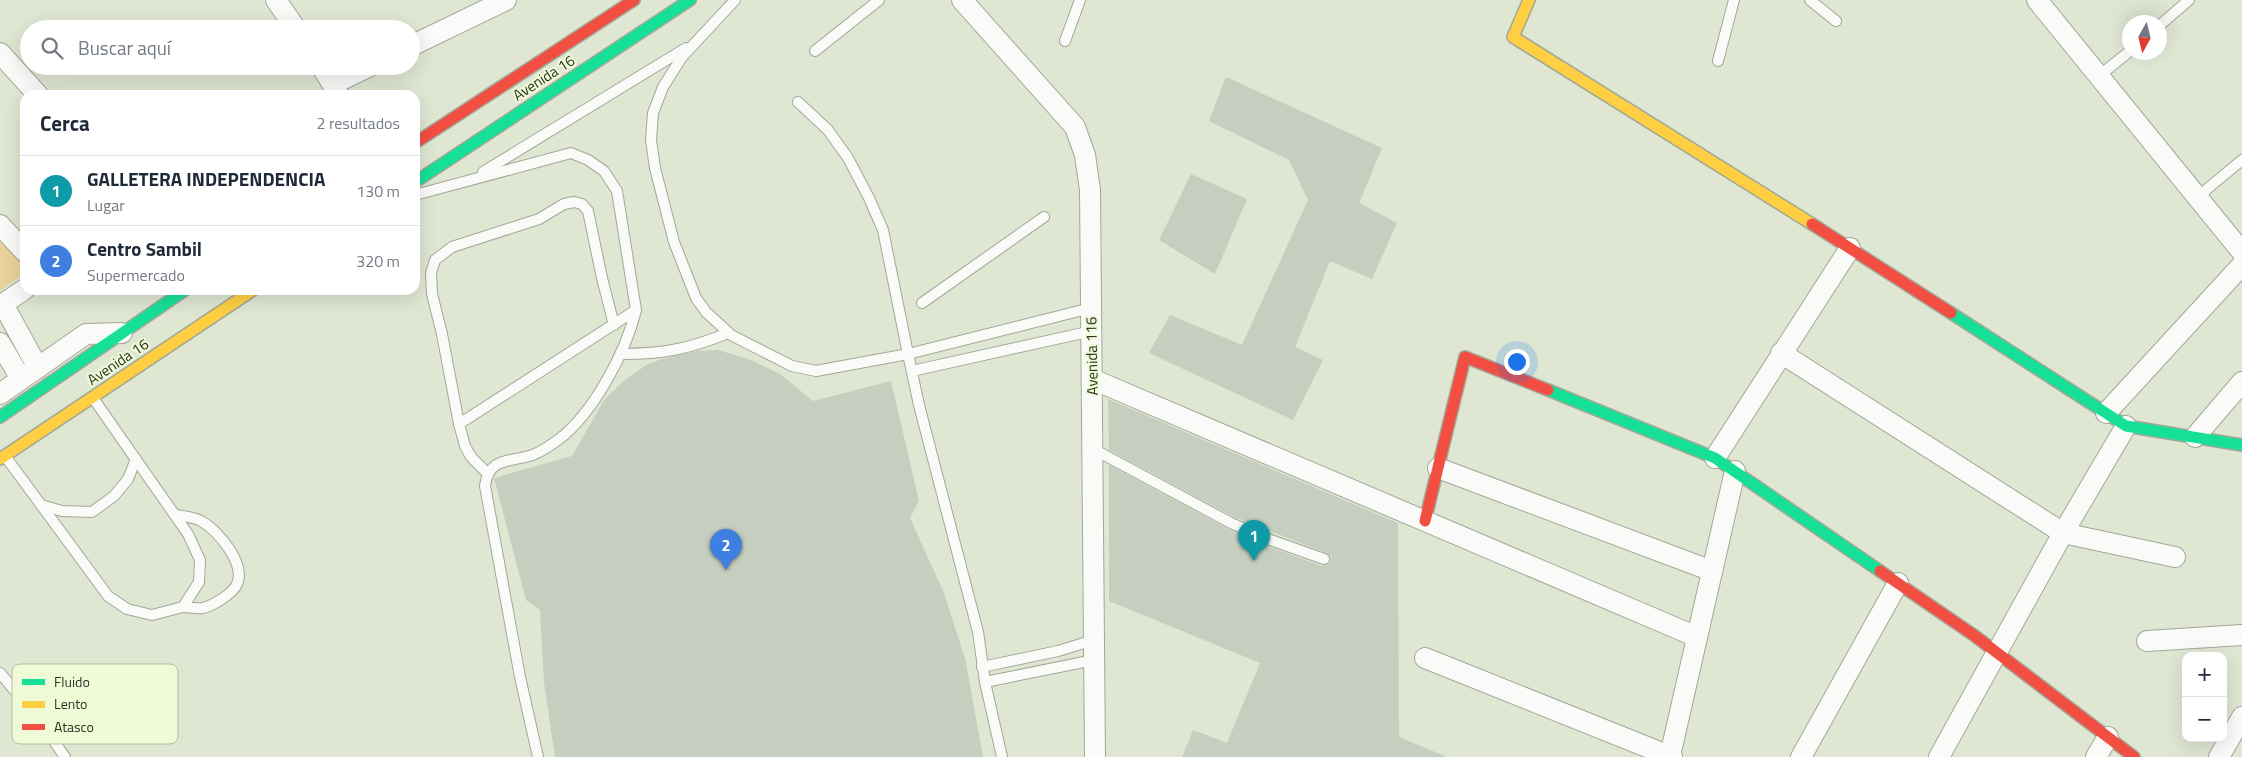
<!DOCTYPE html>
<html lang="es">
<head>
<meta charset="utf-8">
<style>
  body { margin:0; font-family:"Titillium Web",sans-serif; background:#f2f2f3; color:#1f2937 }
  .controls { position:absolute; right:15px; bottom:15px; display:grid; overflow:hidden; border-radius:10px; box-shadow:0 5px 20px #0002 }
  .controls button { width:45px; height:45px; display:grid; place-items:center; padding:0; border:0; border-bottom:1px solid #e0e1e3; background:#fff; color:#1f2937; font:25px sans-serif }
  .compass { position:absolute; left:2122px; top:15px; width:45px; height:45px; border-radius:50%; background:#fff; box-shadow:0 5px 20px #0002; rotate:188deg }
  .you { position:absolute; left:1516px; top:361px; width:18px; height:18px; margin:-12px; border:4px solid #fff; border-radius:50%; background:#1a73e8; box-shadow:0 0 0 8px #1a73e833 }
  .badge { display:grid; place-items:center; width:32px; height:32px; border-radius:50%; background:#6b7161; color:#fff; font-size:16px; font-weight:700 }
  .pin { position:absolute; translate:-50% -41px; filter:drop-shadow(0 1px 2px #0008) }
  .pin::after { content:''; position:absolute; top:26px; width:18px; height:15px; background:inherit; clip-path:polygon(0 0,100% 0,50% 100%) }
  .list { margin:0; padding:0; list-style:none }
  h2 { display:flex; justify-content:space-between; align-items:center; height:65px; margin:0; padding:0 20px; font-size:21px }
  h2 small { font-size:16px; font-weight:400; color:#747a83 }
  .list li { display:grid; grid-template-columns:32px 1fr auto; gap:15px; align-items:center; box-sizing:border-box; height:70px; padding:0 20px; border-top:1px solid #e0e1e3 }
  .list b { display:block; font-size:19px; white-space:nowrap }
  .list p { margin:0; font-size:16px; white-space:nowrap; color:#747a83 }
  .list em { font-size:16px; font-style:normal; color:#747a83 }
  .icon { flex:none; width:28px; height:28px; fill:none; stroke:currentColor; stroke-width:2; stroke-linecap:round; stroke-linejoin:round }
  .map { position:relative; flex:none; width:2242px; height:757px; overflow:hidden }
  .search { position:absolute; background:#fff; box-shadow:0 5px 20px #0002; left:20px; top:20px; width:400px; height:55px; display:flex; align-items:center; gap:12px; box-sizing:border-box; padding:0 18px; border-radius:28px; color:#747a83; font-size:19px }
  .panel { position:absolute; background:#fff; box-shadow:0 5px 20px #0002; left:20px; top:90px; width:400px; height:205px; border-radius:15px }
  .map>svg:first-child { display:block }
  .green { fill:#e8d39b }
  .building { fill:#c5cebf }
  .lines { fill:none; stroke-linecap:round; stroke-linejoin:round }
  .lane-casing { stroke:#a2a898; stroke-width:12 }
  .street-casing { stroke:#a2a898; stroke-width:22 }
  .fast-casing { stroke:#a2a898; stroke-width:14 }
  .slow-casing { stroke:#a2a898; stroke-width:14 }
  .jam-casing { stroke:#a2a898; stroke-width:14 }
  .lane { stroke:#fafbf8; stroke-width:10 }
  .street { stroke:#fafbf8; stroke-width:20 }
  .fast { stroke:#16e098; stroke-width:11 }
  .slow { stroke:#ffcf43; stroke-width:11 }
  .jam { stroke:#f24e42; stroke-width:11 }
  .labels { text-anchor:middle; stroke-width:4; stroke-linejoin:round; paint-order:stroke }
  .street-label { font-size:15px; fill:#2d3224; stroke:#effbd7 }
  .key { fill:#effbd7; stroke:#b5bfa1; stroke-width:1 }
  .key-label { font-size:14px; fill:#2d3224 }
</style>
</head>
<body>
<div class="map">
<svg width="2242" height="757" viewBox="0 0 2242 757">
  <rect width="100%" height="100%" fill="#dfe6d2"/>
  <polygon class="green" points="0,234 25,261 25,273 0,291"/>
  <g class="building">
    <polygon points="1226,77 1382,148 1359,203 1397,223 1372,279 1330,261 1295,347 1323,360 1293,420 1149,353 1170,315 1242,345 1308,200 1289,160 1209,121"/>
    <polygon points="1191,174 1247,199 1215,274 1159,240"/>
    <polygon points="718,350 751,360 780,374 813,401 891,381 919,501 910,518 943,591 965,658 983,757 555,757 544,682 540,610 526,600 494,478 572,456 604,400 626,379 648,364 662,359 697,351"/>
    <polygon points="1108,399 1398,523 1399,737 1447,757 1182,757 1193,730 1227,743 1260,663 1109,601 1109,465 1228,529 1265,545 1322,566 1329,564 1331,557 1326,553 1234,517 1109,450"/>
  </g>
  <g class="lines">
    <defs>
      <g id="lane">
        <polyline points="735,0 682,57 663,87 653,113 651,140 655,168 674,242 696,298 706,312 731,335 792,366 816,371 908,354 919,405 978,632 985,682 1002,757"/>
        <polyline points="1810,0 1836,21"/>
        <polyline points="2160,25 2189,0"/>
        <polyline points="1065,41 1080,0"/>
        <polyline points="815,51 879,0"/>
        <polyline points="1718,61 1734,0"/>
        <polyline points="2099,76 2130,51"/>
        <polyline points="798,102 828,130 848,158 869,198 883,230 908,354 1091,308"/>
        <polyline points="483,172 686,48"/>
        <path d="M415 195 571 153 588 160 604 171 617 191 636 310C626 352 593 414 558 440 551 445 542 451 535 454 513 463 489 455 485 486L520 677 538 757"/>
        <polyline points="2199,199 2207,189 2242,160"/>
        <polyline points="922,303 1044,217"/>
        <path d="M621 354C663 354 689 349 728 333"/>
        <polyline points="912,371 1092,331"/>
        <polyline points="459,424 636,310"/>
        <polyline points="1093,449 1231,523 1268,539 1324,559"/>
        <polyline points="5,456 108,596 127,609 152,615 183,607 199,582 200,560 188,534 93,398"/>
        <polyline points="487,473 471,457 465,446 459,424 442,334 432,294 431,273 435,260 452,247 539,219 564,204 574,202 582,204 588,211 602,278 614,325"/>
        <polyline points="41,505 62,511 92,512 114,496 128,479 136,459"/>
        <path d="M175 515C183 516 194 517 201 521 218 530 246 564 237 584 233 594 212 606 203 608 197 609 189 607 183 607"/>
        <polyline points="982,667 1058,651 1094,640"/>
        <polyline points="0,673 40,721 65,757"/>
        <polyline points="985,682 1094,660"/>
      </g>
      <g id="street">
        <polyline points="276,0 296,29"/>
        <polyline points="962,0 1075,127 1085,155 1090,190 1095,757"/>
        <polyline points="2037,0 2242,252"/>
        <polyline points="411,46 506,0"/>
        <polyline points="0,53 38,95"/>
        <polyline points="321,66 339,95"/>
        <polyline points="333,84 370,66"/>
        <polyline points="0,225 25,252"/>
        <polyline points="3,304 38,368"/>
        <polyline points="0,306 25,289"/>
        <polyline points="0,343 21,379"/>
        <polyline points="1781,353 2063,533 2175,557"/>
        <polyline points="1092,379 1697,637"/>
        <polyline points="0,394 86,334 122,333"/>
        <polyline points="2106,413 2242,265"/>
        <polyline points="2195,437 2242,382"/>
        <polyline points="1715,458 1850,248"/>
        <polyline points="1438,468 1712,571"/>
        <polyline points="2147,641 2242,635"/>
        <polyline points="1425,658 1672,757"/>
        <polyline points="1670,756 1735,471"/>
        <polyline points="1801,757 1898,583"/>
        <polyline points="1939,757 2063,533 2126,426"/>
        <polyline points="2096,757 2108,737"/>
        <polyline points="2219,757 2242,717"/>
      </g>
      <g id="fast">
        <polyline points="415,182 690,0"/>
        <polyline points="1951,313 2126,426 2242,445"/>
        <polyline points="1548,390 1715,458 1880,571"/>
        <polyline points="0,417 185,290"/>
      </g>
      <g id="slow">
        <polyline points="1529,0 1513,37 1812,224"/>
        <polyline points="0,459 253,290"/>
      </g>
      <g id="jam">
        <polyline points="415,143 634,0"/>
        <polyline points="1812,224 1951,313"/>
        <polyline points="1425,521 1465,357 1548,390"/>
        <polyline points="1880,571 1975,636 2134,757"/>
      </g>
    </defs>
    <use href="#lane" class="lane-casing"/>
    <use href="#street" class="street-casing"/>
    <use href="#fast" class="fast-casing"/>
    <use href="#slow" class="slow-casing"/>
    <use href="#jam" class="jam-casing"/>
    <use href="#lane" class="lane"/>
    <use href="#street" class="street"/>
    <use href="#fast" class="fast"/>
    <use href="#slow" class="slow"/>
    <use href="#jam" class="jam"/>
  </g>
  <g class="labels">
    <g class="street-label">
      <text transform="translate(544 78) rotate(-33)" y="5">Avenida 16</text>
      <text transform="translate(1092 356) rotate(-91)" y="5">Avenida 116</text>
      <text transform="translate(118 362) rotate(-34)" y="5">Avenida 16</text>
    </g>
  </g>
  <rect x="12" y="664" width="166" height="80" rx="8" class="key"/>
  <rect x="22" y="679" width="23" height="6" fill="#16e098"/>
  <rect x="22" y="701" width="23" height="7" fill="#ffcf43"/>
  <rect x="22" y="724" width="23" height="6" fill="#f24e42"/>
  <g class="key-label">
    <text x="54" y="687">Fluido</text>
    <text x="54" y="709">Lento</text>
    <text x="54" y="732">Atasco</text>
  </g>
</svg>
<div class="controls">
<button>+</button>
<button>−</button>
</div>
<svg class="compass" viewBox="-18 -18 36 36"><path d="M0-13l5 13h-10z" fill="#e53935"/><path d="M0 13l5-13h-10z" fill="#747a83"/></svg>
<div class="you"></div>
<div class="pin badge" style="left:1254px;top:561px;background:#0f9aa8">1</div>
<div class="pin badge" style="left:726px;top:570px;background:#3f7fe0">2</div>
<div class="search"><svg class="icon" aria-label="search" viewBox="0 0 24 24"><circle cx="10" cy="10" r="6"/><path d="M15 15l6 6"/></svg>Buscar aquí</div>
<section class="panel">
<h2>Cerca<small>2 resultados</small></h2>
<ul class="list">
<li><span class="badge" style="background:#0f9aa8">1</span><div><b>GALLETERA INDEPENDENCIA</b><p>Lugar</p></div><em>130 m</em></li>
<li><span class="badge" style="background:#3f7fe0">2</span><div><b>Centro Sambil</b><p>Supermercado</p></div><em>320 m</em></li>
</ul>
</section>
</div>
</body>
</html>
